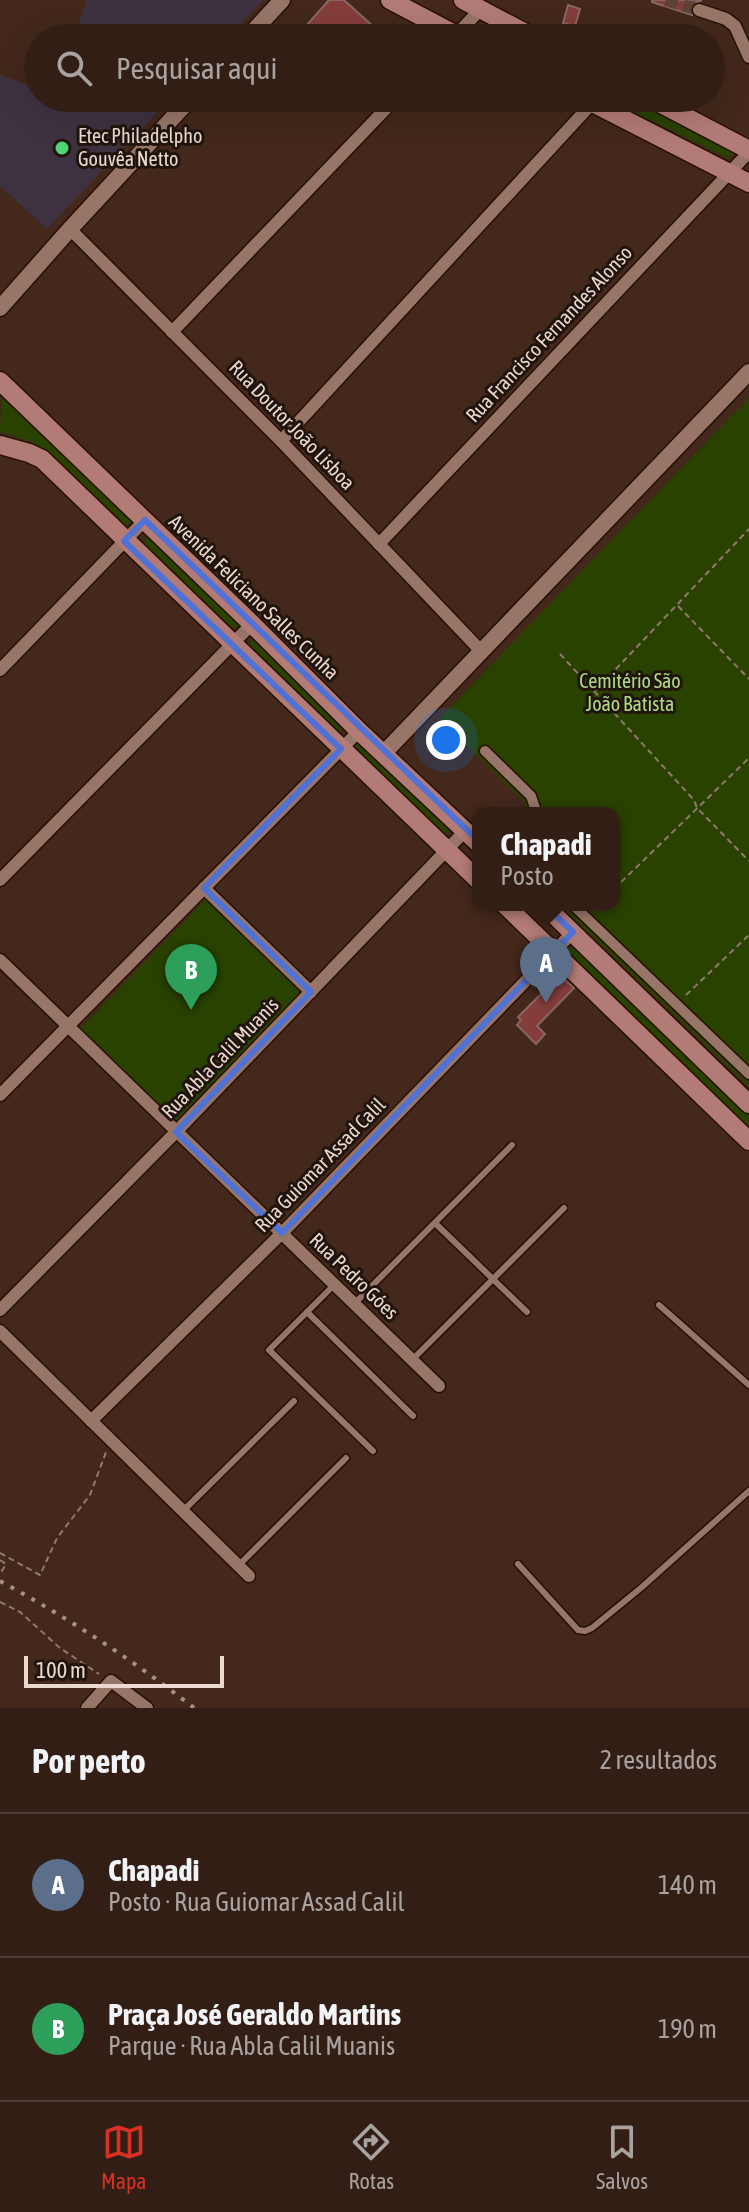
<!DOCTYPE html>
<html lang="pt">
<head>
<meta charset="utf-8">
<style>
  body { margin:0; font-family:"Asap Condensed",sans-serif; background:#3d2b22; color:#f1f3f6 }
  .scale { position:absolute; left:24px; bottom:20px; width:200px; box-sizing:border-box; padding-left:8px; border:4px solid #ebd9d0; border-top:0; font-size:22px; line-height:28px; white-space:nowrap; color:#ebd9d0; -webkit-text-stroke:6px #20140e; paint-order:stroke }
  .you { position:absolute; left:446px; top:740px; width:28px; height:28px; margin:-20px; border:6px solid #fff; border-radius:50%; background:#1a73e8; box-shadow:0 0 0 12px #1a73e833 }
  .badge { display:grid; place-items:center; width:52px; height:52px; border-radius:50%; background:#d93025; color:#fff; font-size:26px; font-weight:700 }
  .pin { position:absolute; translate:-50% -66px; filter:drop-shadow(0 2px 4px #0008) }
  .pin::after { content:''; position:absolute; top:42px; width:28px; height:24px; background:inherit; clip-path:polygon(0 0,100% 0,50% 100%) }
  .popup { position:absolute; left:472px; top:807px; width:148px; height:104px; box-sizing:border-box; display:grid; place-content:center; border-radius:16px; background:#321e14; filter:drop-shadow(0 2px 6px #0005); font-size:26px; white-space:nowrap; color:#a8a2a0 }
  .popup b { font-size:30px; color:#f1f3f6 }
  .popup::after { content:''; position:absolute; left:50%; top:100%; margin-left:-16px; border:16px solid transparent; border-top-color:#321e14 }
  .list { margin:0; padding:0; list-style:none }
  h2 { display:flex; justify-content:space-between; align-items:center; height:104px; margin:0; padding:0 32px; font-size:34px }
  h2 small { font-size:26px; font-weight:400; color:#a8a2a0 }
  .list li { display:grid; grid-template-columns:52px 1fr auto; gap:24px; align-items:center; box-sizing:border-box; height:144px; padding:0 32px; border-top:2px solid #4d3c34 }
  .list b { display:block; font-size:30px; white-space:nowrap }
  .list p { margin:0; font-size:26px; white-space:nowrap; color:#a8a2a0 }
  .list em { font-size:26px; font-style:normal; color:#a8a2a0 }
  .icon { flex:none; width:44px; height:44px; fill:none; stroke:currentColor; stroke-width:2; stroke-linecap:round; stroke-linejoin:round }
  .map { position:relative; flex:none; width:749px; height:1708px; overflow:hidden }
  .search { position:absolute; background:#321e14; box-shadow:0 8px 32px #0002; left:24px; right:24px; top:24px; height:88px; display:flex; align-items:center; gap:20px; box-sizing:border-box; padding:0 28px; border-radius:44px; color:#a8a2a0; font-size:30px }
  .sheet { height:392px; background:#321e14 }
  nav { display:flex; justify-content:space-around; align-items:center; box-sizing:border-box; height:112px; border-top:2px solid #4d3c34; background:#321e14; font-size:22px; color:#a8a2a0 }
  nav a { display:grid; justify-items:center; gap:4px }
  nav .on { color:#d93025 }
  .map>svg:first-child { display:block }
  .education { fill:#3e3240 }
  .green { fill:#294200 }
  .building { fill:#853d3a; stroke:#896663; stroke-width:2 }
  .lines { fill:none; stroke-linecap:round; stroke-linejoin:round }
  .minor-tunnel { stroke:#5c4336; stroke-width:12; stroke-dasharray:12 6; stroke-linecap:butt }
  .service-casing { stroke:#280f04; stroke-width:9 }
  .pedestrian-casing { stroke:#280f04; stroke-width:13 }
  .minor-casing { stroke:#280f04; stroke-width:15 }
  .tertiary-casing { stroke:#280f04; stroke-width:19 }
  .secondary-casing { stroke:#280f04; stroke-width:21 }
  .path { stroke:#90796e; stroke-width:2; stroke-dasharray:6 4; stroke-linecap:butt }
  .service { stroke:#977667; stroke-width:6 }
  .pedestrian { stroke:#977667; stroke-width:10 }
  .minor { stroke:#977667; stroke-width:12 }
  .tertiary { stroke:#977667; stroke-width:16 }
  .secondary { stroke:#b27b75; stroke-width:18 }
  .rail { stroke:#a79186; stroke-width:4; stroke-dasharray:4 8; stroke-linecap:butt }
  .marked { fill:none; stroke:#5071d6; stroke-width:6; stroke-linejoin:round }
  .poi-dot { fill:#4ed676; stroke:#20140e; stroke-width:3 }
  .labels { text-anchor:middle; stroke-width:6; stroke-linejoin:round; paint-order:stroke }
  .poi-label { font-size:20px; fill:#ebd9d0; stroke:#20140e; text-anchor:start }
  .street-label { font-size:20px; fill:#ebd9d0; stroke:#20140e }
  .park-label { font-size:20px; fill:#afdc80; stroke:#20140e }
</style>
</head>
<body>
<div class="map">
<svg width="749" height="1708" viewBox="0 0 749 1708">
  <rect width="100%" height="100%" fill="#43281b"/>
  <g class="education">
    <polygon points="87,0 263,0 228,38 74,38"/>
    <polygon points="0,75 38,88 38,98 171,98 47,229 0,186"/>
  </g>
  <g class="green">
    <polygon points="615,98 631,98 733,148 734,153 728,158 616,103"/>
    <polygon points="2,397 7,398 132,514 131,521 127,525 120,523 45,451 32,442 0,432"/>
    <polygon points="749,398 749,1087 560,905 614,905 614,813 524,813 526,806 522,799 439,719"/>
    <polygon points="150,535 239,623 237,627 230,629 144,546 146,536"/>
    <polygon points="257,639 344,725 341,730 335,731 250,650 249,644 252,640"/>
    <polygon points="362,740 451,830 446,833 441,832 357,752 354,748 357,742"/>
    <polygon points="206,899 302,991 175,1122 80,1029"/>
    <polygon points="573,947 749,1117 749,1132 565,952"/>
  </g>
  <g class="building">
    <polygon points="329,0 344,0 386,38 302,38 309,29 306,26"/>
    <polygon points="652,0 702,0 693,4 690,8 692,15 652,2"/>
    <polygon points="568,5 580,9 575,26 563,23"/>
    <polygon points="560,975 574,988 537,1026 545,1034 536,1044 517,1025 521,1020 518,1017"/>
  </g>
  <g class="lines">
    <polyline class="minor-tunnel" points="666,0 699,10"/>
    <defs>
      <g id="service">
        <polyline points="435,1223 527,1312"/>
        <polyline points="334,1285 269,1350 373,1451"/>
        <polyline points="354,1304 512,1145"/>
        <polyline points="659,1305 749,1385"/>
        <polyline points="307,1312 413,1416"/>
        <polyline points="412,1360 564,1208"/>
        <polyline points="183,1511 294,1401"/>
        <polyline points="518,1564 578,1630 585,1631 592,1628 642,1587 749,1491"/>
        <polyline points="238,1566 346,1458"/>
      </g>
      <g id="pedestrian">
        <polyline points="485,751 531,796 535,808 534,813"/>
        <polyline points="573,905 749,1074"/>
      </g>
      <g id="minor">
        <polyline points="699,10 726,19 735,26 749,57"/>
        <polyline points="453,38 481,9"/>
        <polyline points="70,229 281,441 481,651"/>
        <polyline points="172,332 396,98"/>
        <polyline points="281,441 596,99"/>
        <polyline points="379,544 749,152"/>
        <polyline points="0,670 145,520"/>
        <polyline points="0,880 252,624"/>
        <polyline points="204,888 311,992"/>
        <polyline points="0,960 439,1386"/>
        <polyline points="0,1095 359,731"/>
        <polyline points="0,1310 176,1132 465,831"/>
        <polyline points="0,1331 249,1576"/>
        <polyline points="91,1421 282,1233 573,932"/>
        <polyline points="87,1708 111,1681 147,1708"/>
      </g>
      <g id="tertiary">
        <polyline points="247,38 282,0"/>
        <polyline points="0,308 70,229 191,98"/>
        <polyline points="383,754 749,372"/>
      </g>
      <g id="secondary">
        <polyline points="390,0 462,38"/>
        <polyline points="463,0 535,38"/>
        <polyline points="583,98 749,183"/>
        <polyline points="650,98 749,150"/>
        <polyline points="0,381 252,624 359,731 478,843"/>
        <polyline points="0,445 29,453 42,459 478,880"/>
        <polyline points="505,905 749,1141"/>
        <polyline points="544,905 749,1104"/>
      </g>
    </defs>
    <use href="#service" class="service-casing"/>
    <use href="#pedestrian" class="pedestrian-casing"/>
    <use href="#minor" class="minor-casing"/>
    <use href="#tertiary" class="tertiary-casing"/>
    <use href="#secondary" class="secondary-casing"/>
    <g class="path">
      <polyline points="678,606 749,679"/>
      <polyline points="560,654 694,800 697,808 749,861"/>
      <polyline points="595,691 749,529"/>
      <polyline points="614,889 749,758"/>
      <polyline points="686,995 749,935"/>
      <polyline points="0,1553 40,1575 57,1538 90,1495 106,1452"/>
      <polyline points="0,1560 6,1564 0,1574"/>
      <polyline points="0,1602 20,1612 60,1648 99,1674"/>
    </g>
    <use href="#service" class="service"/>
    <use href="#pedestrian" class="pedestrian"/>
    <use href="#minor" class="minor"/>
    <use href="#tertiary" class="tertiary"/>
    <use href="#secondary" class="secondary"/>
    <path class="rail" d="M0 1581C68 1618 133 1660 194 1708"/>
  </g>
  <path class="marked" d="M145 520 573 932 282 1233 176 1132 311 992 204 888 341 749 124 541Z"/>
  <circle class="poi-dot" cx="62" cy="148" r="8"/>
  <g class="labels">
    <g class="poi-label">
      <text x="78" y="143">Etec Philadelpho<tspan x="78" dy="23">Gouvêa Netto</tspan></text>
    </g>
    <g class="street-label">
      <text transform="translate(549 334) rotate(-47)" y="7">Rua Francisco Fernandes Alonso</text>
      <text transform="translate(292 425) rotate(46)" y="7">Rua Doutor João Lisboa</text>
      <text transform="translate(254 597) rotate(44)" y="7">Avenida Feliciano Salles Cunha</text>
      <text transform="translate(220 1058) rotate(-46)" y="7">Rua Abla Calil Muanis</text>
      <text transform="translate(320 1165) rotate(-46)" y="7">Rua Guiomar Assad Calil</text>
      <text transform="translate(354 1276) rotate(44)" y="7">Rua Pedro Góes</text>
    </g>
    <g class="park-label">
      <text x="630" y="688">Cemitério São<tspan x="630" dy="23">João Batista</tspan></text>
    </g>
  </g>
</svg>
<div class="scale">100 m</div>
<div class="you"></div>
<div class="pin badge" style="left:546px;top:1003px;background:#5c6f8a">A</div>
<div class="popup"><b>Chapadi</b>Posto</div>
<div class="pin badge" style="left:191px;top:1010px;background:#2e9e5b">B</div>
<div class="search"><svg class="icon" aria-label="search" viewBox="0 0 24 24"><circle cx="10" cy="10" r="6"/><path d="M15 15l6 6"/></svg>Pesquisar aqui</div>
</div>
<section class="sheet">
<h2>Por perto<small>2 resultados</small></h2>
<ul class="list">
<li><span class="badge" style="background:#5c6f8a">A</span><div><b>Chapadi</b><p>Posto · Rua Guiomar Assad Calil</p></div><em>140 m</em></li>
<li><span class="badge" style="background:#2e9e5b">B</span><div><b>Praça José Geraldo Martins</b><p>Parque · Rua Abla Calil Muanis</p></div><em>190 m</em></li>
</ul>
</section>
<nav>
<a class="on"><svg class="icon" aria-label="map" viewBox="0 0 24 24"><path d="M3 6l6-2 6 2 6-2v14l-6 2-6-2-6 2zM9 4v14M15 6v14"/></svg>Mapa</a>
<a><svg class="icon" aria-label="directions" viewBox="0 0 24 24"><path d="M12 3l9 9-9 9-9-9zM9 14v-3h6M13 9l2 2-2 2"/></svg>Rotas</a>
<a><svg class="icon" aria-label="saved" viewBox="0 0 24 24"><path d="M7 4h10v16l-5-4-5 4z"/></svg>Salvos</a>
</nav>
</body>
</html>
